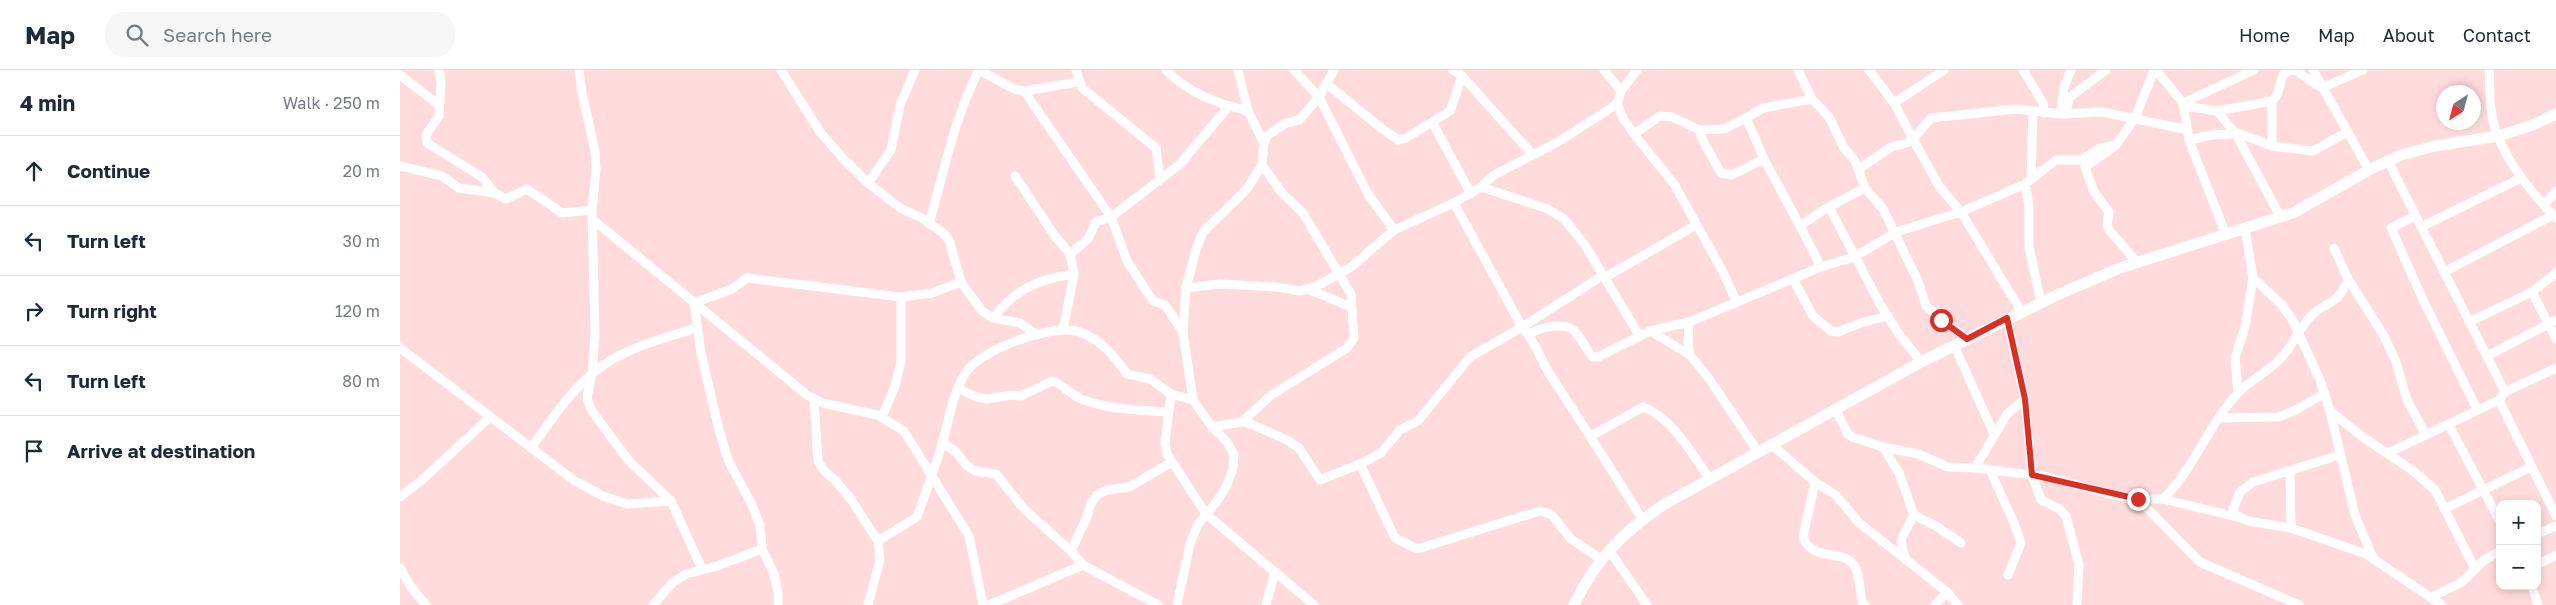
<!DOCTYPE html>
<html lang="en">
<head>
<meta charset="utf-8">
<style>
  body { margin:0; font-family:"Golos Text",sans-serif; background:#f6f6f7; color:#1f2937 }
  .controls { position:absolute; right:15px; bottom:15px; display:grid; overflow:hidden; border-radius:10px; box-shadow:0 2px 8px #0003 }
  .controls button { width:45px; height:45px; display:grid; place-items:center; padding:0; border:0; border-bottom:1px solid #e0e1e3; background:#fff; color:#1f2937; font:25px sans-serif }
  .compass { position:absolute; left:2036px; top:15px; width:45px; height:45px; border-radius:50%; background:#fff; box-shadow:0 2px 8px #0003; rotate:216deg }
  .stop { position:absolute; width:15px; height:15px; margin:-11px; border:4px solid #d93025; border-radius:50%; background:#fff }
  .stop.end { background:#d93025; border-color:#fff; box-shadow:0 1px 5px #0008 }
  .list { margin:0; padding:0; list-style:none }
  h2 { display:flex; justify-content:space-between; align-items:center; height:65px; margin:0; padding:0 20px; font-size:21px }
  h2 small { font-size:16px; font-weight:400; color:#747a83 }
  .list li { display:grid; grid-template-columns:32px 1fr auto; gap:15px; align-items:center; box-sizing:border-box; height:70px; padding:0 20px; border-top:1px solid #e0e1e3 }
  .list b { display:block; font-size:19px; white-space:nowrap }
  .list em { font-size:16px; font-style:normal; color:#747a83 }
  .icon { flex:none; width:28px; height:28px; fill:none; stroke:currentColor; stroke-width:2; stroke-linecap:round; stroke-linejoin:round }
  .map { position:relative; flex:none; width:2156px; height:535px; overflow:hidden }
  header { display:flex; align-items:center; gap:30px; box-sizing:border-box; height:70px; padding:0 25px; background:#fff; border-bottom:1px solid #e0e1e3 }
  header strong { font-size:24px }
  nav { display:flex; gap:28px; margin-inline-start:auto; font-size:18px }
  .search { width:350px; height:45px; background:#f6f6f7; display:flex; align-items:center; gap:12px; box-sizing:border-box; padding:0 18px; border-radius:20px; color:#747a83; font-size:19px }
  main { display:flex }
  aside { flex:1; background:#fff }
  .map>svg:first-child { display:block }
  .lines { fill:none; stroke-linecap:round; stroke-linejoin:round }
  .minor { stroke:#fff; stroke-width:9 }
  .major { stroke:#fff; stroke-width:11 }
  .route { stroke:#d93025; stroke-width:6 }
</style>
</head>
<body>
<header>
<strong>Map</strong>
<div class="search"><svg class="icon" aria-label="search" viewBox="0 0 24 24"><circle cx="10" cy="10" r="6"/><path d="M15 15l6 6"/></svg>Search here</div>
<nav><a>Home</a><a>Map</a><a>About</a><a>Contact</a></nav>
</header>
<main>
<aside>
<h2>4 min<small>Walk · 250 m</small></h2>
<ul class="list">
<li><svg class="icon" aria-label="ahead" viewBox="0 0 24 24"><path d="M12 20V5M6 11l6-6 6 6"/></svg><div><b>Continue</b></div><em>20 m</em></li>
<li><svg class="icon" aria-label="left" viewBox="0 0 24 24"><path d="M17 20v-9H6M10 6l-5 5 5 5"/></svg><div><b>Turn left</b></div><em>30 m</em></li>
<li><svg class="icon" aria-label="right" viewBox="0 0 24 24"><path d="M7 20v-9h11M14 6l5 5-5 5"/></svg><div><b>Turn right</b></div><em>120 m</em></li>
<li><svg class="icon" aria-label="left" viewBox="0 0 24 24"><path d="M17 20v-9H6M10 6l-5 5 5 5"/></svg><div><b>Turn left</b></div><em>80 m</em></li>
<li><svg class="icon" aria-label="arrive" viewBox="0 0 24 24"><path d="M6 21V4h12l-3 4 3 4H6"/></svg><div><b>Arrive at destination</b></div></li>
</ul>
</aside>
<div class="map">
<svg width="2156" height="535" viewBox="0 0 2156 535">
  <rect width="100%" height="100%" fill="#ffdbde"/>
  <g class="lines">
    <g class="minor">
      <polyline points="39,0 41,13 39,46 26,65 27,73 82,107 95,123 106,129 127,119 162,143 192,140"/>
      <polyline points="179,0 182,23 195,81 196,100 192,140 195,265 192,303 187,328 191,340 229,391 271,431 302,499"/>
      <polyline points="381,0 420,62 441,86 468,113 500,138 522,148 543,163 549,170 561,212 582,241 593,248 620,253 637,265"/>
      <polyline points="579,0 614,19 624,21 678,12"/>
      <polyline points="676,0 682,18 756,78 760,109"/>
      <path d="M766 0C790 24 816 33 848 41"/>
      <polyline points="838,0 848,41 864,73"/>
      <polyline points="894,0 919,27 968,124 994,160"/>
      <polyline points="1053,0 1062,6 1050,41 1032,52 1071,124"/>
      <polyline points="1204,0 1221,21"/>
      <polyline points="1398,0 1412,29 1429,47 1444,78 1455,91 1465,118 1483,139 1518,211 1526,236 1567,269"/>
      <polyline points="1469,0 1494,33 1544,0"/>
      <polyline points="1623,0 1643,33 1644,43"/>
      <polyline points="1756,0 1783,33 1789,70 1826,165"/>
      <polyline points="1894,0 1922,18 1963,0"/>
      <polyline points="1913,0 1969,100"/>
      <path d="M2089 0C2090 13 2089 26 2091 39 2096 81 2128 119 2156 148"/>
      <polyline points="0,5 39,35"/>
      <polyline points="1062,6 1132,84"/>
      <polyline points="927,14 981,58 998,70 1006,68 1032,52"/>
      <polyline points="624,21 711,147 727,191 753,231 765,235 783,262"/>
      <polyline points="1872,31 1872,76"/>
      <polyline points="1494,33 1513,69 1531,48 1616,39 1661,44 1702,42 1788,60"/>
      <polyline points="1783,33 1854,0"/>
      <polyline points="1217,34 1224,50 1234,64 1274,114 1322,200 1337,233"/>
      <polyline points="1784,36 1817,41 1872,31 1877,25 1883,5 1891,0"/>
      <polyline points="1661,39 1664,17 1671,0"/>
      <polyline points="1817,41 1836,64 1881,148"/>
      <polyline points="1665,44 1670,27 1706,0"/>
      <polyline points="1300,60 1302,69 1321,103 1332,105 1364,89 1400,156"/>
      <polyline points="1835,62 1872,76 1913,81 1947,62"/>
      <polyline points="1234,64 1260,46 1272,47 1300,60 1324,59 1346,48"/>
      <polyline points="1789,70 1811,65 1836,64"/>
      <polyline points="1364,89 1346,48 1363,38 1412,29"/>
      <polyline points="1988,91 2105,322 2099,330 1988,383"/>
      <polyline points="0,96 42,106 59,118 95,123"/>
      <polyline points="1459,99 1491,77 1507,73 1513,69 1539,116 1561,142 1625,114 1656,90 1681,90 1700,78 1716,75"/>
      <polyline points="615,106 655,166 670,184"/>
      <polyline points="1631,110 1633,41"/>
      <polyline points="468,113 491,80 500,35 515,0"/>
      <polyline points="1625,114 1629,136 1629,177 1641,233"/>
      <polyline points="1081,117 1148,139 1164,149 1185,175 1239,265"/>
      <path d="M1054 133 1122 257C1134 269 1140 288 1149 303 1181 352 1212 400 1242 449"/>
      <polyline points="2144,135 2156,121"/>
      <polyline points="1429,137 1480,234 1499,264 1521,292"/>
      <polyline points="2015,146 1991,158 2024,232 2077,339"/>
      <polyline points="192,149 407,325 423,333 477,345 504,361 569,466 583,535"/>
      <path d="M529 154C544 102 554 48 579 0"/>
      <polyline points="2021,157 2121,108"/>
      <polyline points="1845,159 1853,208 1881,234 1892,249 1920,310 1930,341 1964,368 2012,400 2035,420 2075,499"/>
      <polyline points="1934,178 1948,209 1984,266 1996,292 2007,330 2026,365"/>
      <polyline points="1738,193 1710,161 1707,155 1709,142 1693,120 1685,97 1716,75 1735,48 1754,0"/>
      <polyline points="1421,197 1454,187 1496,162 1561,142 1621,241"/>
      <polyline points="2044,202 2153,145"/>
      <polyline points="1204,208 1296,155"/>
      <polyline points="1393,209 1413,246 1431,261 1438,262 1461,253 1488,246"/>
      <polyline points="786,218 820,214 877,217 900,221 917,216 951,197 994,160 1054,133 1081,117 1094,105 1158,72 1217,34 1221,21 1237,0"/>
      <polyline points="910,220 951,237"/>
      <polyline points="2132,222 2156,269"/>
      <path d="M593 248C615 219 639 209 674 204"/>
      <polyline points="1607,248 1625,329 1632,405 1641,430 1658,438 1666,446 1679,495 1677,535"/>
      <polyline points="1289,252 1288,273 1290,285 1310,310 1358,382"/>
      <polyline points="2069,252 2132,222 2156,203"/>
      <polyline points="663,260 674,204 670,184 688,169 696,152 711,147 779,95 829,36"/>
      <polyline points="1250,261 1290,285"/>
      <path d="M1129 264C1142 257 1167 250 1177 264 1183 271 1186 280 1193 287H1198L1250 261 1289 252 1404 204 1421 197 1400 156 1425 139 1465 118"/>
      <polyline points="1554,275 1594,364"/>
      <polyline points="0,278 175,411 203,426 227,434 271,431"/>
      <polyline points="2087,286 2156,250"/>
      <path d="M558 318 576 327 587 329 612 325 621 326 652 311C663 314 670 324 681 329 710 340 739 340 769 342"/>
      <polyline points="2105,322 2156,298"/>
      <polyline points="1838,323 1835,288 1845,257 1853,208"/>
      <polyline points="771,324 765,373 767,384 806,444 914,535"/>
      <polyline points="414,330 418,391 424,401 435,410 450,428 478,471"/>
      <polyline points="2099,330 2156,446"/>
      <polyline points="1435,339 1448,364 1452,367 1483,377 1518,384 1548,397 1575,398 1648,407 1709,424 1738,429 1763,429 1841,448"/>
      <polyline points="1930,341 1955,445 1973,488"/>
      <polyline points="482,347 495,316 501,291 501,227"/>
      <polyline points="1820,348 1879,347 1898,339 1925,323"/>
      <polyline points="842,352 870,326 947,278 954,268 951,224 903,143 882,123 862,95"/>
      <polyline points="2049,355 2100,452"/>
      <polyline points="812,357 842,352 851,354 887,370 899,378 920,410 960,394 981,383 1000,360 1018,351 1070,287 1122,257 1202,206"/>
      <path d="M1191 366 1243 337C1272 347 1292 384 1309 408"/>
      <polyline points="542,372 556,382 567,396 575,401 596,404 624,439 671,481 683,495 758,535"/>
      <polyline points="1372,375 1415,412 1437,426 1458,452 1547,522 1558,535"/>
      <path d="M1483 377 1499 403 1514 445C1503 467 1497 465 1506 490"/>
      <path d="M131 378C150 352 167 325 192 304 220 279 261 269 297 258"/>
      <polyline points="1940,385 1853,412 1840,422 1833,439 1836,445 1848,451 1891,458 1966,484 2042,535"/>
      <polyline points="960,394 995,468 1017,479 1140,441 1151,444 1171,469 1201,489"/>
      <polyline points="1575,398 1607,344 1625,329"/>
      <polyline points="1590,400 1614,453 1621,473 1608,505"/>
      <polyline points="1890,401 1891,458"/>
      <path d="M1415 412 1403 467C1413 494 1445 477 1455 497 1460 506 1460 522 1462 532L1465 535"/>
      <polyline points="0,427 21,411 90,347"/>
      <polyline points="1738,429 1800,492 1899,535"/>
      <path d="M1763 429C1794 399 1808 355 1838 323 1850 310 1868 302 1880 289 1893 276 1899 258 1911 246 1927 230 1938 236 1948 209"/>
      <polyline points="2044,439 2131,397"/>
      <polyline points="1514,445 1536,456 1561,473"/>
      <polyline points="2137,464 2156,456"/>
      <polyline points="1209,480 1247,535"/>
      <polyline points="671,481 687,447 691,433 697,425 707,420 729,417 772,392"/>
      <polyline points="2137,495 2156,485"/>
      <polyline points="0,498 11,517 26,535"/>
      <polyline points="2132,516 2138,535"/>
      <polyline points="2032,527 2062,512 2083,491 2100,481"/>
      <polyline points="253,535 273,512 286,504 317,496 362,479"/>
      <polyline points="378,535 378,522 374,504 362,479 360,455 351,433 328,390 319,360 301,283 294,233 332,219 347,208 501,227 532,223 561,212"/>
      <path d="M468 535 480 490 478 471 517 447C526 422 535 397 543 371 549 348 553 323 566 302 580 280 655 252 680 262 703 271 714 286 727 304L750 309 771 324 793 330"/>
      <polyline points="589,535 683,495"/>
      <polyline points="777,535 790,474 798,454 818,430 827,415 833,399 834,385 827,372 812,357 793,330 783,262 786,218 796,180 803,162 847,119 862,95 864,73 868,65 886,53 899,50 919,27 934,0"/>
      <polyline points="866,535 875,502"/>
      <polyline points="1535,535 1547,522"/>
    </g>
    <path class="major" d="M1174 535C1195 490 1222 463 1263 435L1521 292 1657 225 1720 198 1893 143 1969 100 2001 85 2035 76 2098 66 2130 56 2156 44"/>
  </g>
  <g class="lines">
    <polyline class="route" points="1541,250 1567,269 1607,248 1625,329 1632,405 1738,429"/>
  </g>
</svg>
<div class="controls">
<button>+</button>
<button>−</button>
</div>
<svg class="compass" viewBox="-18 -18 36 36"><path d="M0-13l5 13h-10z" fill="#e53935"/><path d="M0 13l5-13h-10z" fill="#747a83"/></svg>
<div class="stop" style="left:1541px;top:250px"></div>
<div class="stop end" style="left:1738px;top:429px"></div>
</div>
</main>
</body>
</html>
